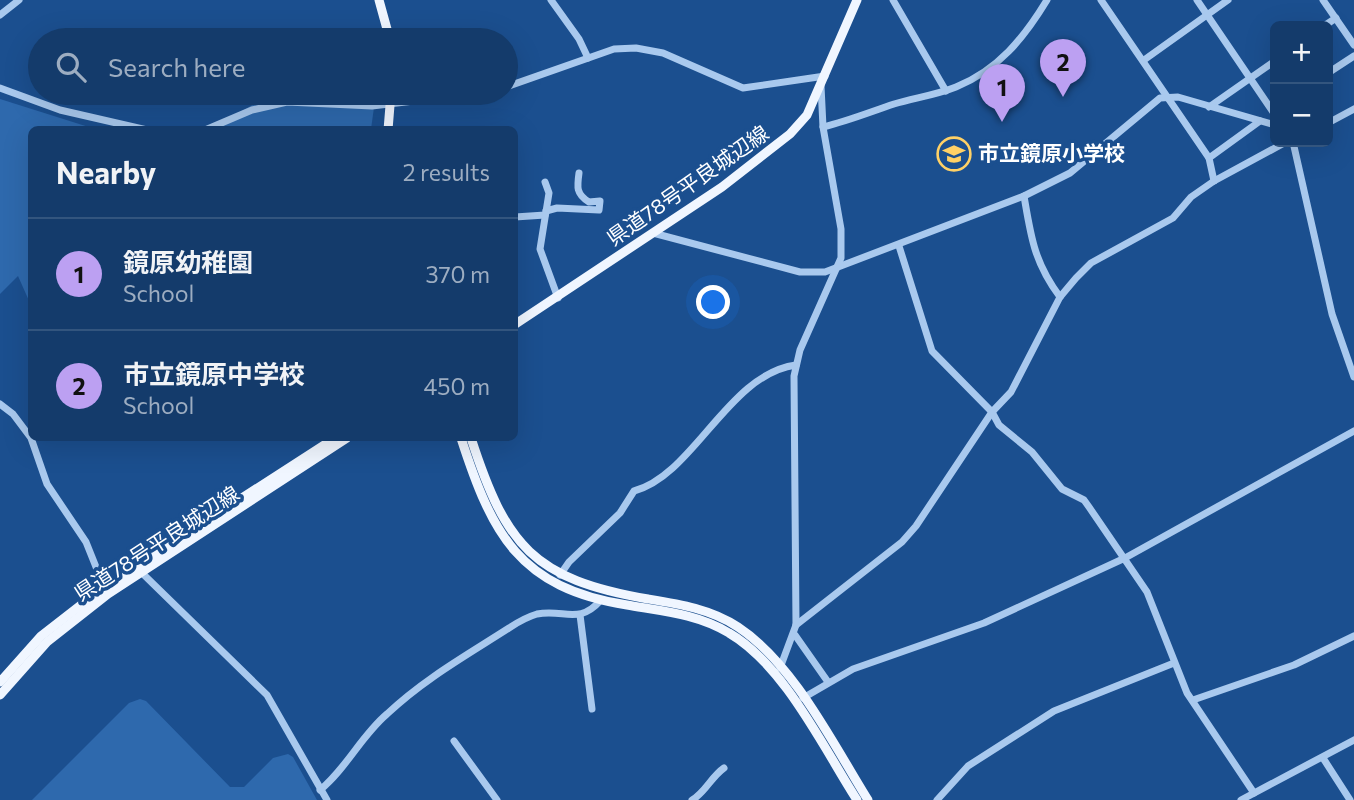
<!DOCTYPE html>
<html lang="en">
<head>
<meta charset="utf-8">
<style>
  body { margin:0; font-family:Commissioner,"Noto Sans JP",sans-serif; background:#1d4271; color:#f1f3f6 }
  .controls { position:absolute; right:21px; top:21px; display:grid; overflow:hidden; border-radius:10px; box-shadow:0 7px 28px #0002 }
  .controls button { width:63px; height:63px; display:grid; place-items:center; padding:0; border:0; border-bottom:2px solid #33557e; background:#143b6b; color:#f1f3f6; font:35px sans-serif }
  .you { position:absolute; left:714px; top:303px; width:24px; height:24px; margin:-18px; border:5px solid #fff; border-radius:50%; background:#1a73e8; box-shadow:0 0 0 10px #1a73e833 }
  .badge { display:grid; place-items:center; width:46px; height:46px; border-radius:50%; background:#bca0f2; color:#111; font-size:23px; font-weight:700 }
  .pin { position:absolute; translate:-50% -58px; filter:drop-shadow(0 2px 4px #0008) }
  .pin::after { content:''; position:absolute; top:37px; width:24px; height:21px; background:inherit; clip-path:polygon(0 0,100% 0,50% 100%) }
  .list { margin:0; padding:0; list-style:none }
  h2 { display:flex; justify-content:space-between; align-items:center; height:91px; margin:0; padding:0 28px; font-size:30px }
  h2 small { font-size:23px; font-weight:400; color:#9dadc1 }
  .list li { display:grid; grid-template-columns:46px 1fr auto; gap:21px; align-items:center; box-sizing:border-box; height:112px; padding:0 28px; border-top:2px solid #33557e }
  .list b { display:block; font-size:26px; white-space:nowrap }
  .list p { margin:0; font-size:23px; white-space:nowrap; color:#9dadc1 }
  .list em { font-size:23px; font-style:normal; color:#9dadc1 }
  .icon { flex:none; width:38px; height:38px; fill:none; stroke:currentColor; stroke-width:2; stroke-linecap:round; stroke-linejoin:round }
  .map { position:relative; flex:none; width:1354px; height:800px; overflow:hidden }
  .search { position:absolute; background:#143b6b; box-shadow:0 7px 28px #0002; left:28px; top:28px; width:490px; height:77px; display:flex; align-items:center; gap:18px; box-sizing:border-box; padding:0 24px; border-radius:38px; color:#9dadc1; font-size:26px }
  .panel { position:absolute; background:#143b6b; box-shadow:0 7px 28px #0002; left:28px; top:126px; width:490px; height:315px; border-radius:10px }
  .map>svg:first-child { display:block }
  .green { fill:#2e69ad }
  .lines { fill:none; stroke-linecap:round; stroke-linejoin:round }
  .minor { stroke:#a9c9ee; stroke-width:7 }
  .major { stroke:#f0f6ff; stroke-width:9 }
  .labels { text-anchor:middle; stroke-width:7; stroke-linejoin:round; paint-order:stroke }
  .poi-label { font-size:21px; font-weight:bold; fill:#fff; stroke:#1b4f8f; text-anchor:start }
  .street-label { font-size:21px; fill:#fff; stroke:#1b4f8f }
</style>
</head>
<body>
<div class="map">
<svg width="1354" height="800" viewBox="0 0 1354 800">
  <rect width="100%" height="100%" fill="#1b4f8f"/>
  <g class="green">
    <polygon points="274,93 376,93 371,129 207,130"/>
    <polygon points="0,99 95,129 32,130 30,303 18,276 0,294"/>
    <polygon points="140,699 146,701 230,787 244,787 273,758 288,754 293,757 317,800 32,800 129,703"/>
  </g>
  <g class="lines">
    <g class="minor">
      <polyline points="551,0 579,39 588,58"/>
      <polyline points="893,0 946,91"/>
      <polyline points="1101,0 1209,158 1214,181"/>
      <polyline points="1197,0 1275,115"/>
      <polyline points="1323,0 1354,45"/>
      <polyline points="0,15 19,0"/>
      <polyline points="1324,26 1336,18"/>
      <polyline points="1144,60 1228,0"/>
      <polyline points="1328,73 1354,56"/>
      <polyline points="506,87 614,49 636,48 663,53 743,88 825,76"/>
      <polyline points="0,88 60,110 147,130"/>
      <polyline points="1209,107 1275,61"/>
      <polyline points="1328,123 1354,109"/>
      <path d="M823 127C848 121 870 112 894 104 914 98 936 95 956 87 998 70 1024 38 1047 0"/>
      <polyline points="205,130 252,110 287,102 372,106 481,93"/>
      <polyline points="1293,142 1332,314 1354,377"/>
      <polyline points="1209,158 1260,121"/>
      <polyline points="545,182 549,193 540,249 558,298"/>
      <path d="M1024 196C1031 237 1034 262 1060 297"/>
      <path d="M546 211 557 208 599 210 600 201 589 202C576 194 577 187 579 173"/>
      <polyline points="515,217 545,215"/>
      <polyline points="653,233 800,272 825,272 1024,196 1070,173 1160,98 1178,97 1275,125"/>
      <polyline points="899,246 932,351 992,412 999,425 1032,452 1062,489 1084,500 1089,507 1147,592 1187,693 1254,793"/>
      <polyline points="0,404 13,414 31,438 47,484 86,542 104,587"/>
      <polyline points="142,573 267,695 327,800"/>
      <path d="M560 575 569 562 620 513 634 491C694 475 728 374 796 365"/>
      <polyline points="580,615 592,709"/>
      <polyline points="796,625 902,542 916,526 992,412 1011,392 1060,297 1076,278 1091,263 1173,218 1191,197 1214,181 1286,142"/>
      <polyline points="795,635 828,682"/>
      <polyline points="780,668 796,625 794,376 800,350 841,258 841,229 823,127 821,86"/>
      <polyline points="803,698 853,669 984,623 1125,558 1354,431"/>
      <polyline points="1193,700 1294,665 1354,636"/>
      <polyline points="454,741 497,800"/>
      <polyline points="1323,758 1350,800"/>
      <path d="M320 790C346 769 361 736 387 714 424 679 467 655 509 628 518 622 527 617 537 614 565 609 579 625 601 600"/>
      <path d="M692 800C705 793 711 777 724 768"/>
      <polyline points="937,800 968,766 1054,711 1174,663"/>
      <polyline points="1241,800 1354,740"/>
    </g>
    <g class="major">
      <polyline points="379,0 390,40"/>
      <polyline points="388,130 391,93"/>
      <polyline points="514,325 722,187 790,134 807,115 857,0"/>
      <path d="M461 438C492 534 519 588 627 605 662 611 698 614 729 633 784 665 823 747 857 800"/>
      <path d="M471 438C506 546 533 579 648 599 679 604 711 609 738 627 794 664 833 744 868 800"/>
      <polyline points="0,682 41,636 104,587 335,438"/>
      <polyline points="0,695 47,642 108,594 347,438"/>
    </g>
  </g>
  <defs>
    <symbol id="school-ring" viewBox="-11 -11 22 22"><circle r="9.5" fill="#1b4f8f" stroke="#ffd166" stroke-width="1.5"/><path d="M0-5L7-2L0 1L-7-2ZM-4 1L0 2.5L4 1V4Q0 6-4 4Z" fill="#ffd166"/></symbol>
  </defs>
  <g fill-rule="evenodd">
    <use href="#school-ring" x="935" y="135" width="38" height="38"/>
  </g>
  <g class="labels">
    <g class="poi-label">
      <text x="978" y="161">市立鏡原小学校</text>
    </g>
    <g class="street-label">
      <text transform="translate(688 186) rotate(-35)" y="7">県道78号平良城辺線</text>
      <text transform="translate(157 544) rotate(-33)" y="7">県道78号平良城辺線</text>
    </g>
  </g>
</svg>
<div class="controls">
<button>+</button>
<button>−</button>
</div>
<div class="you"></div>
<div class="pin badge" style="left:1002px;top:122px">1</div>
<div class="pin badge" style="left:1063px;top:97px">2</div>
<div class="search"><svg class="icon" aria-label="search" viewBox="0 0 24 24"><circle cx="10" cy="10" r="6"/><path d="M15 15l6 6"/></svg>Search here</div>
<section class="panel">
<h2>Nearby<small>2 results</small></h2>
<ul class="list">
<li><span class="badge">1</span><div><b>鏡原幼稚園</b><p>School</p></div><em>370 m</em></li>
<li><span class="badge">2</span><div><b>市立鏡原中学校</b><p>School</p></div><em>450 m</em></li>
</ul>
</section>
</div>
</body>
</html>
